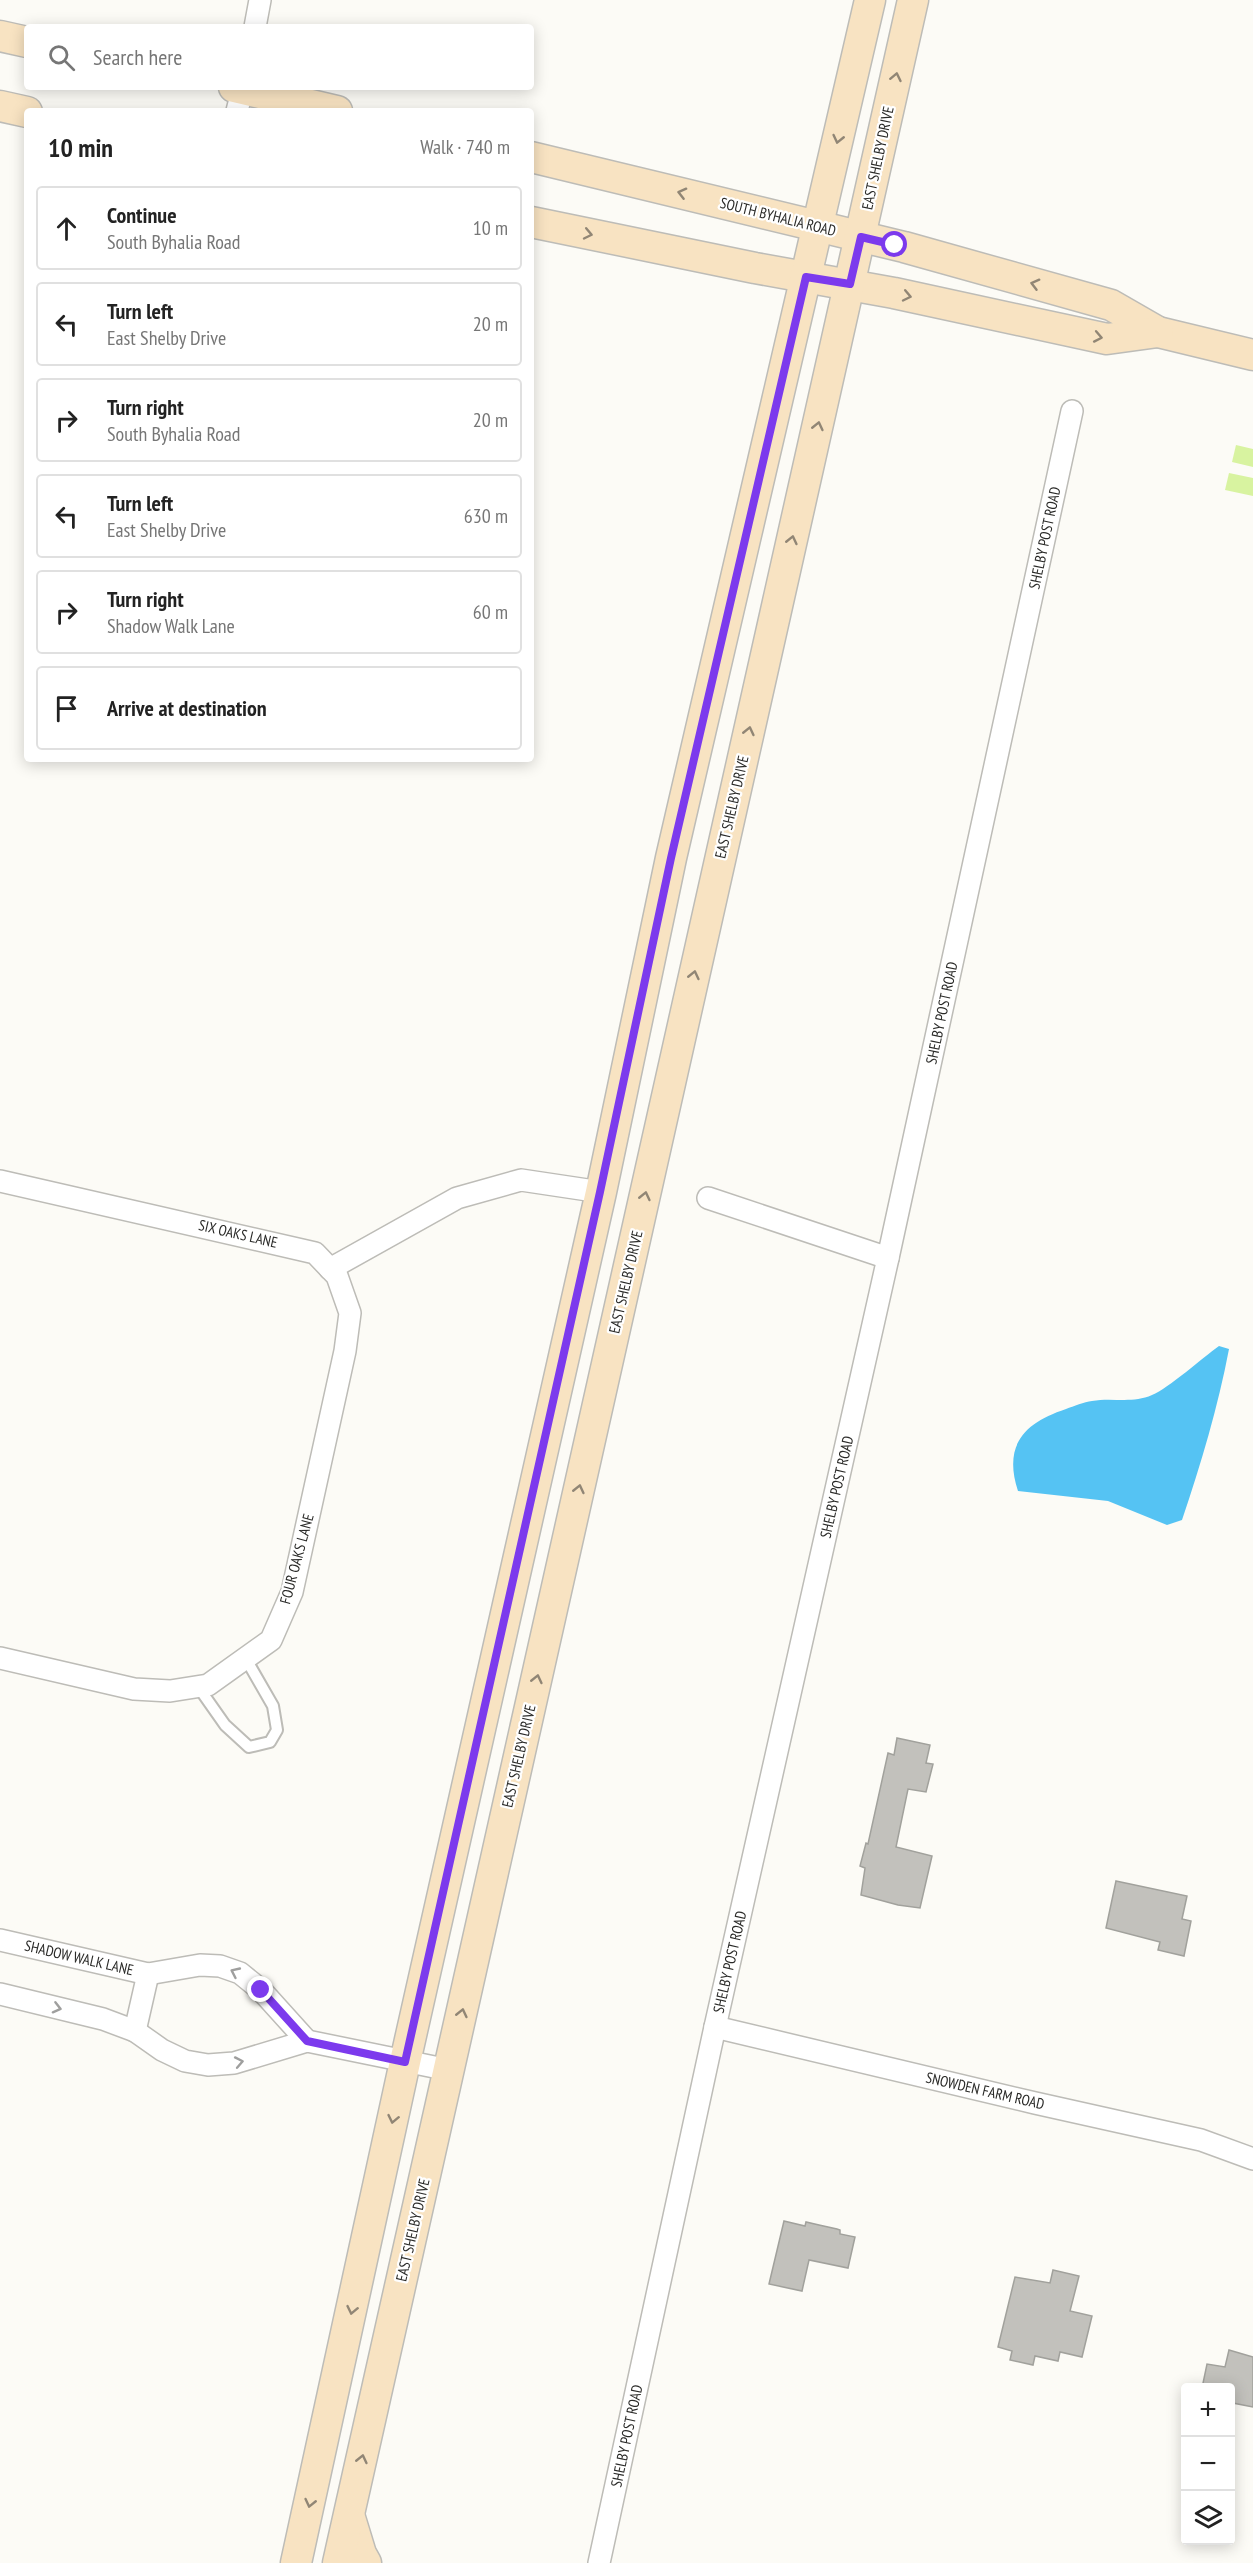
<!DOCTYPE html>
<html lang="en">
<head>
<meta charset="utf-8">
<style>
  body { margin:0; font-family:"PT Sans Narrow",sans-serif; background:#f2f2f2; color:#222 }
  .controls { position:absolute; right:18px; bottom:18px; display:grid; overflow:hidden; border-radius:6px; box-shadow:0 3px 15px #0003 }
  .controls button { width:54px; height:54px; display:grid; place-items:center; padding:0; border:0; border-bottom:2px solid #e0e0e0; background:#fff; color:#222; font:30px sans-serif }
  .stop { position:absolute; width:18px; height:18px; margin:-14px; border:4px solid #7c3aed; border-radius:50%; background:#fff }
  .stop.end { background:#7c3aed; border-color:#fff; box-shadow:0 2px 6px #0008 }
  .list { margin:0; padding:0; list-style:none }
  h2 { display:flex; justify-content:space-between; align-items:center; height:78px; margin:0; padding:0 24px; font-size:26px }
  h2 small { font-size:20px; font-weight:400; color:#767676 }
  .list li { display:grid; grid-template-columns:39px 1fr auto; gap:18px; align-items:center; box-sizing:border-box; height:84px; margin:0 12px 12px; padding:0 12px; border:2px solid #e0e0e0; border-radius:6px }
  .list b { display:block; font-size:22px; white-space:nowrap }
  .list p { margin:0; font-size:20px; white-space:nowrap; color:#767676 }
  .list em { font-size:20px; font-style:normal; color:#767676 }
  .icon { flex:none; width:33px; height:33px; fill:none; stroke:currentColor; stroke-width:2; stroke-linecap:round; stroke-linejoin:round }
  .map { position:relative; flex:none; width:1253px; height:2563px; overflow:hidden }
  .search { position:absolute; background:#fff; box-shadow:0 3px 15px #0003; left:24px; top:24px; width:510px; height:66px; display:flex; align-items:center; gap:15px; box-sizing:border-box; padding:0 21px; border-radius:6px; color:#767676; font-size:22px }
  .panel { position:absolute; background:#fff; box-shadow:0 3px 15px #0003; left:24px; top:108px; width:510px; height:654px; border-radius:6px }
  .map>svg:first-child { display:block }
  .green { fill:#d8f3a0 }
  .water { fill:#55c3f3 }
  .building { fill:#c2c1bc; stroke:#a1a19c; stroke-width:1.5 }
  .lines { fill:none; stroke-linecap:round; stroke-linejoin:round }
  .lane-casing { stroke:#bdbcb7; stroke-width:14 }
  .street-casing { stroke:#bdbcb7; stroke-width:24 }
  .secondary-casing { stroke:#bdbcb7; stroke-width:33 }
  .lane { stroke:#fff; stroke-width:10 }
  .street { stroke:#fff; stroke-width:21 }
  .secondary { stroke:#f8e3c2; stroke-width:30 }
  .oneway { stroke:#918675 }
  .oneway2 { stroke:#9f9f9e }
  .route { stroke:#7c3aed; stroke-width:8 }
  .labels { text-anchor:middle; stroke-width:4.5; stroke-linejoin:round; paint-order:stroke }
  .street-label { font-size:15px; fill:#2a2a28; stroke:#fff }
</style>
</head>
<body>
<div class="map">
<svg width="1253" height="2563" viewBox="0 0 1253 2563">
  <rect width="100%" height="100%" fill="#fcfbf6"/>
  <g class="green">
    <polygon points="1236,445 1253,449 1253,467 1232,462"/>
    <polygon points="1229,473 1253,478 1253,496 1225,490"/>
  </g>
  <path class="water" d="M1219 1346 1229 1349C1218 1407 1201 1464 1182 1520L1167 1525 1108 1501 1018 1491C1003 1445 1024 1423 1066 1409 1074 1406 1084 1402 1092 1401 1112 1397 1132 1404 1152 1395 1169 1388 1202 1358 1219 1346Z"/>
  <g class="building">
    <polygon points="897,1738 930,1745 926,1763 933,1764 926,1792 908,1789 896,1847 932,1856 920,1908 898,1905 861,1895 865,1868 860,1866 866,1843 868,1844 888,1753 894,1755"/>
    <polygon points="1116,1881 1187,1896 1182,1919 1191,1921 1184,1956 1158,1950 1160,1942 1106,1928"/>
    <polygon points="784,2221 805,2226 806,2222 819,2225 837,2229 840,2230 840,2234 855,2237 848,2268 809,2260 802,2291 769,2284"/>
    <polygon points="1053,2270 1079,2276 1070,2311 1092,2316 1082,2357 1060,2352 1058,2361 1035,2356 1033,2365 1010,2360 1012,2351 998,2347 1015,2277 1050,2283"/>
    <polygon points="1229,2350 1253,2357 1253,2407 1233,2403 1230,2388 1202,2388 1207,2364 1225,2367"/>
  </g>
  <g class="lines">
    <defs>
      <polyline id="lane" points="199,1688 225,1725 249,1747 270,1742 277,1730 273,1706 246,1659"/>
      <g id="street">
        <polyline points="255,27 260,0"/>
        <polyline points="237,111 243,87"/>
        <polyline points="0,1181 315,1253 337,1276 350,1313 345,1351 292,1592 271,1640 208,1685 170,1691 134,1689 0,1658"/>
        <polyline points="708,1198 888,1258"/>
        <polyline points="330,1269 457,1198 521,1180 601,1192"/>
        <polyline points="0,1940 148,1974 200,1965 220,1966 240,1973 261,1990 307,2041"/>
        <polyline points="0,1994 103,2019 135,2031 162,2050 185,2061 208,2065 234,2063 307,2041 449,2070"/>
        <polyline points="715,2027 1035,2103 1201,2140 1253,2159"/>
        <polyline points="135,2031 148,1974"/>
        <polyline points="599,2563 715,2027 888,1258 1072,411"/>
      </g>
      <g id="secondary">
        <polyline points="0,36 27,42"/>
        <polyline points="234,87 337,111"/>
        <polyline points="0,106 27,112"/>
        <polyline points="531,157 904,247 1111,305 1158,332 1253,355"/>
        <polyline points="531,222 755,268 894,293 1107,339 1158,332"/>
        <polyline points="350,2518 361,2554 366,2563"/>
        <polyline points="296,2563 405,2062 601,1192 671,858 870,0"/>
        <polyline points="338,2563 913,0"/>
      </g>
    </defs>
    <use href="#lane" class="lane-casing"/>
    <use href="#street" class="street-casing"/>
    <use href="#secondary" class="secondary-casing"/>
    <use href="#lane" class="lane"/>
    <use href="#street" class="street"/>
    <use href="#secondary" class="secondary"/>
  </g>
  <defs><path id="oneway-chevron" d="M-2-3.5L2.5 0L-2 3.5" fill="none" stroke-width="1.6" stroke-linecap="round" stroke-linejoin="round" transform="scale(1.5)"/></defs>
  <g class="oneway">
    <use href="#oneway-chevron" transform="translate(896 77) rotate(-78)"/>
    <use href="#oneway-chevron" transform="translate(838 139) rotate(103)"/>
    <use href="#oneway-chevron" transform="translate(682 193) rotate(-166)"/>
    <use href="#oneway-chevron" transform="translate(588 234) rotate(12)"/>
    <use href="#oneway-chevron" transform="translate(1035 284) rotate(-165)"/>
    <use href="#oneway-chevron" transform="translate(907 296) rotate(12)"/>
    <use href="#oneway-chevron" transform="translate(1098 337) rotate(11)"/>
    <use href="#oneway-chevron" transform="translate(818 426) rotate(-77)"/>
    <use href="#oneway-chevron" transform="translate(792 540) rotate(-77)"/>
    <use href="#oneway-chevron" transform="translate(749 731) rotate(-77)"/>
    <use href="#oneway-chevron" transform="translate(694 975) rotate(-77)"/>
    <use href="#oneway-chevron" transform="translate(645 1196) rotate(-77)"/>
    <use href="#oneway-chevron" transform="translate(579 1489) rotate(-77)"/>
    <use href="#oneway-chevron" transform="translate(537 1679) rotate(-77)"/>
    <use href="#oneway-chevron" transform="translate(462 2013) rotate(-77)"/>
    <use href="#oneway-chevron" transform="translate(393 2119) rotate(102)"/>
    <use href="#oneway-chevron" transform="translate(352 2310) rotate(102)"/>
    <use href="#oneway-chevron" transform="translate(362 2459) rotate(-77)"/>
    <use href="#oneway-chevron" transform="translate(310 2503) rotate(103)"/>
  </g>
  <g class="oneway2">
    <use href="#oneway-chevron" transform="translate(235 1972) rotate(-155)"/>
    <use href="#oneway-chevron" transform="translate(57 2008) rotate(14)"/>
    <use href="#oneway-chevron" transform="translate(239 2062) rotate(-11)"/>
  </g>
  <g class="lines">
    <polyline class="route" points="261,1990 307,2041 405,2062 600,1192 671,858 806,277 850,284 861,237 895,245"/>
  </g>
  <g class="labels">
    <g class="street-label">
      <text transform="translate(878 158) rotate(-78)" y="5">EAST SHELBY DRIVE</text>
      <text transform="translate(778 217) rotate(14)" y="5">SOUTH BYHALIA ROAD</text>
      <text transform="translate(1045 538) rotate(-78)" y="5">SHELBY POST ROAD</text>
      <text transform="translate(732 807) rotate(-77)" y="5">EAST SHELBY DRIVE</text>
      <text transform="translate(942 1013) rotate(-78)" y="5">SHELBY POST ROAD</text>
      <text transform="translate(238 1234) rotate(13)" y="5">SIX OAKS LANE</text>
      <text transform="translate(626 1282) rotate(-77)" y="5">EAST SHELBY DRIVE</text>
      <text transform="translate(837 1487) rotate(-77)" y="5">SHELBY POST ROAD</text>
      <text transform="translate(297 1559) rotate(-75)" y="5">FOUR OAKS LANE</text>
      <text transform="translate(519 1756) rotate(-77)" y="5">EAST SHELBY DRIVE</text>
      <text transform="translate(79 1958) rotate(13)" y="5">SHADOW WALK LANE</text>
      <text transform="translate(730 1962) rotate(-77)" y="5">SHELBY POST ROAD</text>
      <text transform="translate(985 2091) rotate(13)" y="5">SNOWDEN FARM ROAD</text>
      <text transform="translate(413 2230) rotate(-77)" y="5">EAST SHELBY DRIVE</text>
      <text transform="translate(627 2436) rotate(-78)" y="5">SHELBY POST ROAD</text>
    </g>
  </g>
</svg>
<div class="controls">
<button>+</button>
<button>−</button>
<button><svg class="icon" aria-label="layers" viewBox="0 0 24 24"><path d="M12 4l9 5-9 5-9-5zM3 14l9 5 9-5"/></svg></button>
</div>
<div class="stop" style="left:895px;top:245px"></div>
<div class="stop end" style="left:261px;top:1990px"></div>
<div class="search"><svg class="icon" aria-label="search" viewBox="0 0 24 24"><circle cx="10" cy="10" r="6"/><path d="M15 15l6 6"/></svg>Search here</div>
<section class="panel">
<h2>10 min<small>Walk · 740 m</small></h2>
<ul class="list">
<li><svg class="icon" aria-label="ahead" viewBox="0 0 24 24"><path d="M12 20V5M6 11l6-6 6 6"/></svg><div><b>Continue</b><p>South Byhalia Road</p></div><em>10 m</em></li>
<li><svg class="icon" aria-label="left" viewBox="0 0 24 24"><path d="M17 20v-9H6M10 6l-5 5 5 5"/></svg><div><b>Turn left</b><p>East Shelby Drive</p></div><em>20 m</em></li>
<li><svg class="icon" aria-label="right" viewBox="0 0 24 24"><path d="M7 20v-9h11M14 6l5 5-5 5"/></svg><div><b>Turn right</b><p>South Byhalia Road</p></div><em>20 m</em></li>
<li><svg class="icon" aria-label="left" viewBox="0 0 24 24"><path d="M17 20v-9H6M10 6l-5 5 5 5"/></svg><div><b>Turn left</b><p>East Shelby Drive</p></div><em>630 m</em></li>
<li><svg class="icon" aria-label="right" viewBox="0 0 24 24"><path d="M7 20v-9h11M14 6l5 5-5 5"/></svg><div><b>Turn right</b><p>Shadow Walk Lane</p></div><em>60 m</em></li>
<li><svg class="icon" aria-label="arrive" viewBox="0 0 24 24"><path d="M6 21V4h12l-3 4 3 4H6"/></svg><div><b>Arrive at destination</b></div></li>
</ul>
</section>
</div>
</body>
</html>
